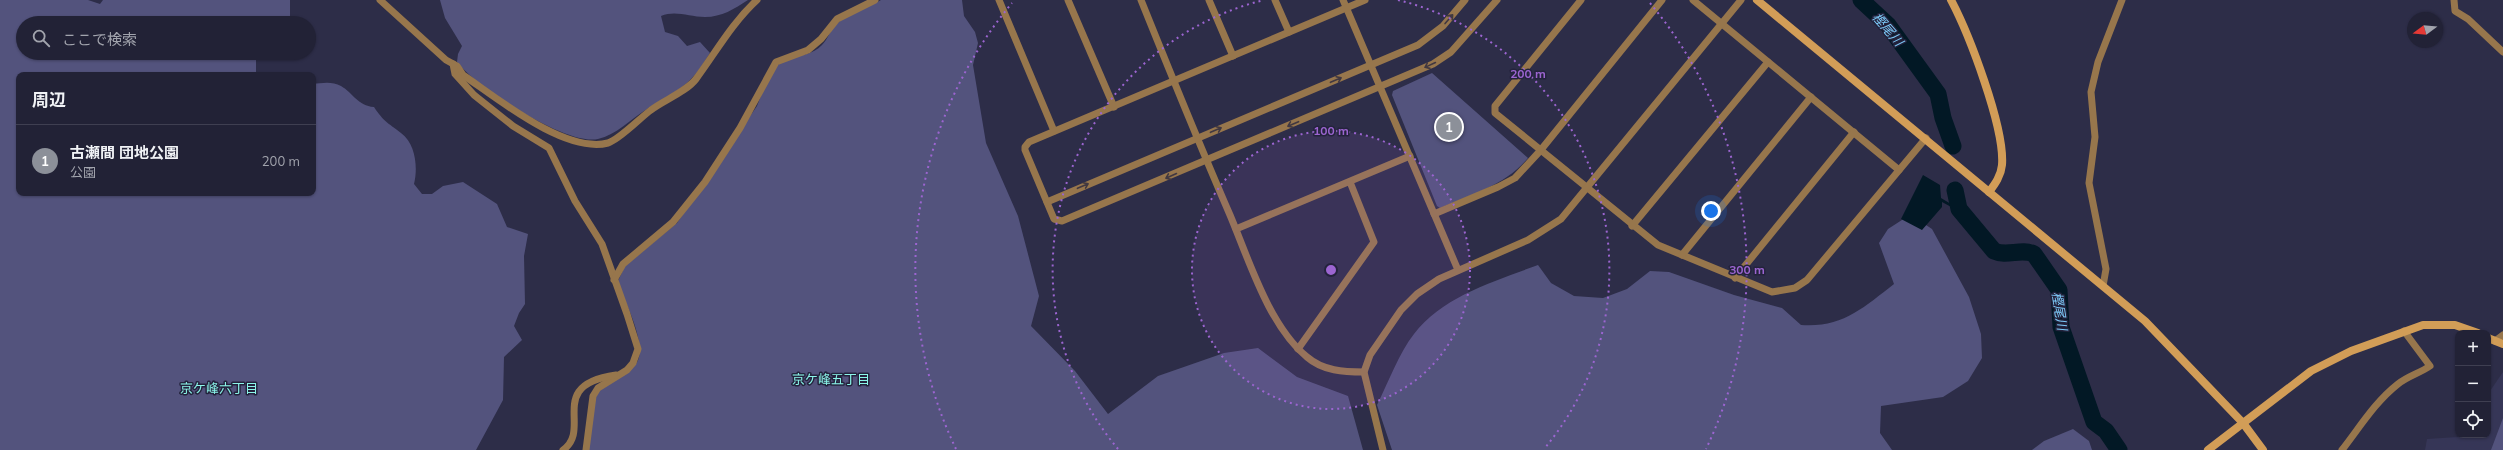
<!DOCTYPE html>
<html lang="ja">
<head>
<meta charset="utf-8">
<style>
  body { margin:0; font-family:Mulish,"Noto Sans JP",sans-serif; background:#2e2f42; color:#f1f3f6 }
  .controls { position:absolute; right:12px; bottom:12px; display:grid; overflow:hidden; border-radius:8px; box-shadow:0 1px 3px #0004 }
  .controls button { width:36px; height:36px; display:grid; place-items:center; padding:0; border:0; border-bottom:1px solid #3f3f51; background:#222236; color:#f1f3f6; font:20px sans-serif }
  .compass { position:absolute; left:2407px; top:12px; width:36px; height:36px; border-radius:50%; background:#222236; box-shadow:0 1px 3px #0004; rotate:254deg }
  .you { position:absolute; left:1711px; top:211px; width:14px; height:14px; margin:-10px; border:3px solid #fff; border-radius:50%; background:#1a73e8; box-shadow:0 0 0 6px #1a73e833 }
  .badge { display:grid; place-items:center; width:26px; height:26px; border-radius:50%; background:#8c9099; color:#fff; font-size:13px; font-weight:700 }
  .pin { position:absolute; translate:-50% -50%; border:2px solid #fff; box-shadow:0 1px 4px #0006 }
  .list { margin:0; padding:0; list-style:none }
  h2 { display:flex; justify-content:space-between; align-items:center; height:52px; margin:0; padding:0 16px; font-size:17px }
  h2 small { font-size:13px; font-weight:400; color:#a2a4ad }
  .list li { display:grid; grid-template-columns:26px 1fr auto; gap:12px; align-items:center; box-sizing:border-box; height:72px; padding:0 16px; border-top:1px solid #3f3f51 }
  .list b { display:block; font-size:15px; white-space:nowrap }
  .list p { margin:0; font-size:13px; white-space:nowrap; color:#a2a4ad }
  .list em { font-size:13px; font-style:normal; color:#a2a4ad }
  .icon { flex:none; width:22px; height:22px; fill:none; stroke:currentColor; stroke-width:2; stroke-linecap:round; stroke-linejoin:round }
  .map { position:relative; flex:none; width:2503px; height:450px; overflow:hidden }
  .search { position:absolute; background:#222236; box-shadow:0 1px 3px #0004; left:16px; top:16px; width:300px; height:44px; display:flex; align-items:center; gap:10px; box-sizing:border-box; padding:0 14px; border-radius:22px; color:#a2a4ad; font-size:15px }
  .panel { position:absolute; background:#222236; box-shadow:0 1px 3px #0004; left:16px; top:72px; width:300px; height:124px; border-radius:8px }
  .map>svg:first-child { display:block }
  .built { fill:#363657 }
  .green { fill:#53537d }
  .water { fill:#021825 }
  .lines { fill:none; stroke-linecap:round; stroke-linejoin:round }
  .river { stroke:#021825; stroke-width:17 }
  .street { stroke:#97764c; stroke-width:7 }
  .secondary { stroke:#d29d57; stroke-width:8 }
  .oneway { stroke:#413841 }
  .ring { fill:none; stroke:#9c65d1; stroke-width:2; stroke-dasharray:2 4 }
  .labels { text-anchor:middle; stroke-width:3; stroke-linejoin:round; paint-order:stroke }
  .water-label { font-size:13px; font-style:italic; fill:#7dcbfa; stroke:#24233d }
  .neighbourhood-label { font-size:13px; fill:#8cf6ea; stroke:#24233d }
  .centre { fill:#9c65d1; stroke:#24233d; stroke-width:2 }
  .ring-label { font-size:12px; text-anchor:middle; font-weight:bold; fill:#9c65d1; stroke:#24233d; stroke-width:3; stroke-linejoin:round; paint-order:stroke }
</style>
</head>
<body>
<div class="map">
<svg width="2503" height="450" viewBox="0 0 2503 450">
  <rect width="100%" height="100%" fill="#2d2d48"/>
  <polygon class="built" points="2503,372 2503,450 2425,450 2427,439 2488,435 2488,394"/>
  <g class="green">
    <path d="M0 0H88L100 4 103 0H290V23H23V53H267L256 59V75H19V193H313V84C322 83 332 81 341 86 353 93 358 106 374 107 384 122 387 122 401 133 416 144 418 168 414 184L422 194H432L443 186 463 182 497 204 507 227 528 234 524 256 525 304 519 313 514 326 522 340 504 357 503 400 476 450H0Z"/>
    <path d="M440 0H748C734 9 722 17 705 17 689 17 676 10 661 16L665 32 678 36 687 46 700 42 710 53C704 62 699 71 692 78 679 92 662 99 647 109 631 119 616 135 598 139 566 146 476 87 457 62L458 54 462 46 445 18Z"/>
    <path d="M881 0H962L964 16 975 32 978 43 973 65 986 143 1018 216 1039 296 1031 326 1075 371 1108 414 1158 376 1224 353 1258 348 1297 377 1348 396 1363 450H588C591 436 592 399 598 391 609 383 627 374 636 364 649 347 625 301 617 283L625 266 677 223 757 106C763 91 771 64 788 58 799 55 813 55 822 45 827 40 829 33 834 27 844 14 867 8 881 0Z"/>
    <path d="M1432 73 1528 158C1506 185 1471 195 1440 208L1437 206 1392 95 1393 91Z"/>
    <path d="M1905 218 1917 219 1932 229 1969 297 1981 334 1982 358 1968 381 1943 397 1881 406 1880 433 1892 450H1392L1377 405C1388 383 1399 353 1414 334 1443 296 1495 281 1538 265L1551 283 1574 296 1603 298 1627 289 1650 271 1669 272 1734 295 1782 308 1801 325C1842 328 1863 308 1894 284L1879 243 1888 229Z"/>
    <polygon points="2503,418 2503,450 2491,450"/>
    <polygon points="2073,429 2089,441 2092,450 2032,450 2044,441"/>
  </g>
  <polygon class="water" points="1923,175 1940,185 1941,198 1956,207 1955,209 1942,202 1942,207 1922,230 1901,219"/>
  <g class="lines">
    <g class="river">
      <polyline points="1861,0 1888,25 1938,94 1943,118 1953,146"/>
      <path d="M1955 190 1959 209 1994 251C2007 257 2021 248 2034 254L2059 290 2061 327 2094 422 2106 431 2119 450"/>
    </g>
    <g class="street">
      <path d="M380 0 446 60 457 66 463 75C497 98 565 154 608 143 619 140 641 117 651 110 664 100 686 92 696 79 716 52 732 23 757 0"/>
      <polyline points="999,0 1054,131"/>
      <polyline points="1068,0 1114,107"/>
      <path d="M1141 0C1170 72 1199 144 1230 215 1249 260 1269 326 1307 357 1323 371 1344 372 1364 372"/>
      <polyline points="1209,0 1233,56"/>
      <polyline points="1275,0 1289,32"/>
      <polyline points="1343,0 1458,270"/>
      <polyline points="1365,0 1029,142 1025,147 1025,150 1054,219 1062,221 1433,64 1451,52 1497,0"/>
      <polyline points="1581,0 1495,106 1495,113 1658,245 1772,292 1795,288 1807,280 1926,138"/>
      <polyline points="1693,0 1899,170"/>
      <polyline points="2454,0 2455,11 2468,19 2503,52"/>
      <polyline points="453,64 455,74 474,95 513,126 549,148 575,201 602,244 627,314 638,349 633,363 627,370 598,388 593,396 586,450"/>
      <polyline points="1047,202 1418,45 1443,26 1465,0"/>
      <polyline points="1434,214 1498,187 1515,178 1540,151 1662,0"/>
      <polyline points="1632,226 1768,62"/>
      <polyline points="1236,229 1410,156"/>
      <polyline points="1682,255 1811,97"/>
      <polyline points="1735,278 1854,132"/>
      <polyline points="614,280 623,264 673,222 705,182 740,128 776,62 808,50 821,39 837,19 875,0"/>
      <polyline points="2103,286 2106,269 2089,183 2095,137 2091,92 2098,62 2122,0"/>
      <polyline points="2495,341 2503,335"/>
      <polyline points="1298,349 1374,242 1350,182"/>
      <path d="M563 450C593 429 545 385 616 375"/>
      <polyline points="1383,450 1364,372 1370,355 1401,310 1417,294 1439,279 1528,240 1561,219 1741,0"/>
      <path d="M2342 450C2360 427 2375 402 2398 384 2408 376 2420 373 2430 366L2404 331"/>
    </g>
    <g class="secondary">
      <polyline points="1757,0 2145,321 2243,423 2263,450"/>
      <path d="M1951 0C1969 34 2005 128 2002 165 2001 176 1995 184 1989 192"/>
      <polyline points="2488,338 2503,344"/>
      <polyline points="2208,450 2311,371 2351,351 2423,325 2455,325 2478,333"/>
    </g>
  </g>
  <defs><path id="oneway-shaft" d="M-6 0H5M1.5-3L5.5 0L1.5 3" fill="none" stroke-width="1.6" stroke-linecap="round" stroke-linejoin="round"/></defs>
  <g class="oneway">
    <use href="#oneway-shaft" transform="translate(1449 19) rotate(-49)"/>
    <use href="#oneway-shaft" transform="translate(1430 65) rotate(155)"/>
    <use href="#oneway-shaft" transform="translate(1336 80) rotate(-23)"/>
    <use href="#oneway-shaft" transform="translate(1293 124) rotate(157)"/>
    <use href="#oneway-shaft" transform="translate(1216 130) rotate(-23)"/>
    <use href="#oneway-shaft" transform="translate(1171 176) rotate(156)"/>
    <use href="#oneway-shaft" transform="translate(1083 186) rotate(-23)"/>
  </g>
  <circle cx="1331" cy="270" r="139" fill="#9c65d1" fill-opacity=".12"/>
  <g class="ring">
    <circle cx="1331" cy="270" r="139"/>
    <path d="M1118 449A278 278 0 0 1 1264 0M1398 0A278 278 0 0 1 1544 449"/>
    <path d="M956 449A416 416 0 0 1 1012 3M1650 3A416 416 0 0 1 1706 449"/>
  </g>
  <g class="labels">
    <g class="water-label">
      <text transform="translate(1888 29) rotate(49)" y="5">樫尾川</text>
      <text transform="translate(2060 311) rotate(81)" y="5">樫尾川</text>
    </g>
    <g class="neighbourhood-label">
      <text x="831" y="384">京ケ峰五丁目</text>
      <text x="219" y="393">京ケ峰六丁目</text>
    </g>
  </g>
  <circle cx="1331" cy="270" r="6" class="centre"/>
  <g class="ring-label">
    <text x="1528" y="78">200 m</text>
    <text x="1331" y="135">100 m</text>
    <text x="1747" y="274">300 m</text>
  </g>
</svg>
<div class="controls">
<button>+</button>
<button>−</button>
<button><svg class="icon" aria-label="locate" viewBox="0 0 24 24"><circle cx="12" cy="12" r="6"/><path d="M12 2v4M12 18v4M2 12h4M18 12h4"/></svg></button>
</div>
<svg class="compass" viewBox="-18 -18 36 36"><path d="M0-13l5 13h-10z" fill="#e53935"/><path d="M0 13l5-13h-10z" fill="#a2a4ad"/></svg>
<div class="you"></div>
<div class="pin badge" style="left:1449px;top:127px">1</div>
<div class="search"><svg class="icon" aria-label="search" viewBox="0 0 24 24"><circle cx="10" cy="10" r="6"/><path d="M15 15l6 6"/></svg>ここで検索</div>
<section class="panel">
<h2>周辺<small></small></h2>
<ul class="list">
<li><span class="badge">1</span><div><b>古瀬間 団地公園</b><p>公園</p></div><em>200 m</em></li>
</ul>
</section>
</div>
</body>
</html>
